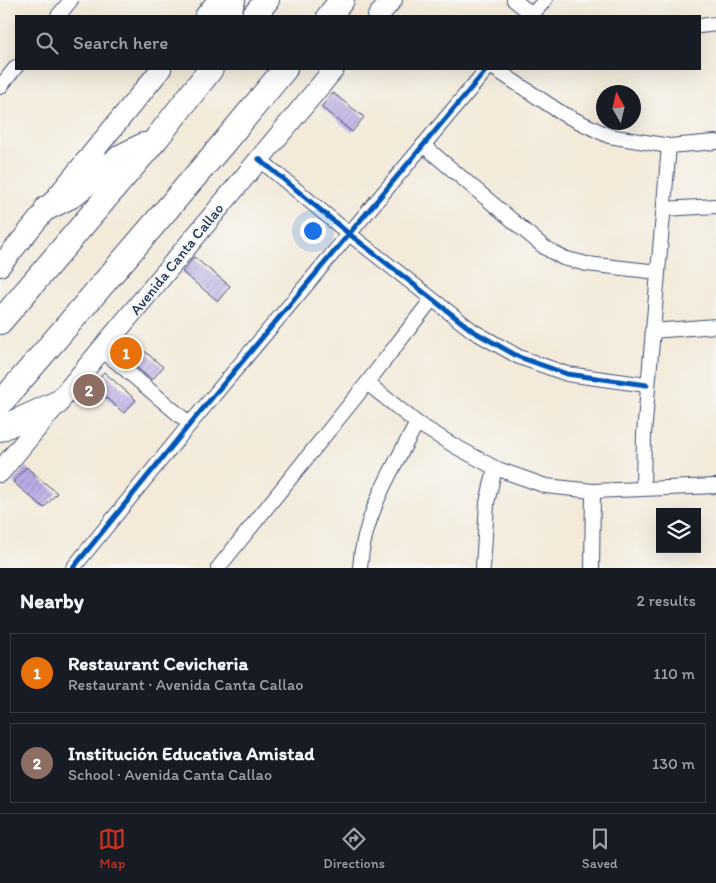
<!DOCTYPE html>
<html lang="en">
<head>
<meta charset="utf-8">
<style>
  body { margin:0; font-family:Itim,sans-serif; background:#242831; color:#f1f3f6 }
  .controls { position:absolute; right:15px; bottom:15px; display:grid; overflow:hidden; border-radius:0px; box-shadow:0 5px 20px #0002 }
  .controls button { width:45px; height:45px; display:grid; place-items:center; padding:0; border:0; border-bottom:1px solid #363941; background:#171b24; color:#f1f3f6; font:25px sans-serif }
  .compass { position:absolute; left:596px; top:85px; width:45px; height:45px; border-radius:50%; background:#171b24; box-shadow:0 5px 20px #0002; rotate:352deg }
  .you { position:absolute; left:312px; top:230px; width:18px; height:18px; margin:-12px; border:4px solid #fff; border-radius:50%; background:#1a73e8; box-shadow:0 0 0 8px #1a73e833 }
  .badge { display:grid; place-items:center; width:32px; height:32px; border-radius:50%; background:#c8321e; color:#fff; font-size:16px; font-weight:700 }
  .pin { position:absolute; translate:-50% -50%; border:2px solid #fff; box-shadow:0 1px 5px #0006 }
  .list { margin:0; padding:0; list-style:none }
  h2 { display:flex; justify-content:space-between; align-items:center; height:65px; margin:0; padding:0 20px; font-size:21px }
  h2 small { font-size:16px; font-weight:400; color:#9ea1a6 }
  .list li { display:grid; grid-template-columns:32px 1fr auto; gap:15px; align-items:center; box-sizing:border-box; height:80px; margin:0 10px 10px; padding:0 10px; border:1px solid #363941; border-radius:0px }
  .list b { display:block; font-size:19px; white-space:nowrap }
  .list p { margin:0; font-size:16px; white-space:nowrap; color:#9ea1a6 }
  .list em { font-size:16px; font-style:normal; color:#9ea1a6 }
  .icon { flex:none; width:28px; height:28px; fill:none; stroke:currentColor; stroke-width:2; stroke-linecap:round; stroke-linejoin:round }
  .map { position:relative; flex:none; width:716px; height:568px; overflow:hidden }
  .search { position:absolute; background:#171b24; box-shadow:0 5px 20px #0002; left:15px; right:15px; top:15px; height:55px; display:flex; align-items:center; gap:12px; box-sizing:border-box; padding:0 18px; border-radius:0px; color:#9ea1a6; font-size:19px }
  .sheet { height:245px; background:#171b24 }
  nav { display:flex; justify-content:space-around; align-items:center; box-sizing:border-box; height:70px; border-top:1px solid #363941; background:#171b24; font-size:14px; color:#9ea1a6 }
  nav a { display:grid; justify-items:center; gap:2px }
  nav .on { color:#c8321e }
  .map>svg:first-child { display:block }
  .building { fill:url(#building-hatch) }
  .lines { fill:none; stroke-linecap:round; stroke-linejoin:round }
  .minor-casing { stroke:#3b4b70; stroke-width:16 }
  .secondary-casing { stroke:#3b4b70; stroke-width:22 }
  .trunk-casing { stroke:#3b4b70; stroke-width:26 }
  .minor { stroke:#fff; stroke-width:14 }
  .secondary { stroke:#fff; stroke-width:20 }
  .trunk { stroke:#fff; stroke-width:24 }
  .cycleway-casing { stroke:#f6f6f2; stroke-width:8 }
  .cycleway { stroke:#0057b8; stroke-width:5 }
  .labels { text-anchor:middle; stroke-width:4; stroke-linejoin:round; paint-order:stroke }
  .street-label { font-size:15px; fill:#1b2f5e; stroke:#f6f6f2 }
</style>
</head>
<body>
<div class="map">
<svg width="716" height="568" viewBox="0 0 716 568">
  <defs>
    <pattern id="building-hatch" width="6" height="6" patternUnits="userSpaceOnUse" patternTransform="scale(1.25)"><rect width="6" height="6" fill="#bbace7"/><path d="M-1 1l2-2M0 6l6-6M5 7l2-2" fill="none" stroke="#978cbe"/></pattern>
  </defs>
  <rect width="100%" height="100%" fill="#f6f6f2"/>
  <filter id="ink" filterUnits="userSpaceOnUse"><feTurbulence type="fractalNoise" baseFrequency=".02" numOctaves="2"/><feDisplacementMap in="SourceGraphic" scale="10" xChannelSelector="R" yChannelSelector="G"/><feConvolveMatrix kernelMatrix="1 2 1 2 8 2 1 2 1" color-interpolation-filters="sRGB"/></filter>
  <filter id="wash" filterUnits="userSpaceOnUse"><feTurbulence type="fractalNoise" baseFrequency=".0096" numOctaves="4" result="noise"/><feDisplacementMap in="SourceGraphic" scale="20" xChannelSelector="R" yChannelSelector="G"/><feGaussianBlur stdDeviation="1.12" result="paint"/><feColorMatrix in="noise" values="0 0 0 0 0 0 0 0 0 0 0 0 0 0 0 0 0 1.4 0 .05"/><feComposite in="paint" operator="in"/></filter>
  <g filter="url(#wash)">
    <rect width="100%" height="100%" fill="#f3ead9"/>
    <g id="blocks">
      <g class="building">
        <polygon points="333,93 364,117 352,132 321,107"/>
        <polygon points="194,257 230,286 218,301 182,272"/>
        <polygon points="128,337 163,367 152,380 118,352 117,349"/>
        <polygon points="104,372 136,400 124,413 92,386"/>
        <polygon points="26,467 57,493 44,508 13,482"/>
      </g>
    </g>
  </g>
  <g filter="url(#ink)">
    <use href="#blocks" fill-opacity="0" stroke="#3b4b70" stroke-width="1"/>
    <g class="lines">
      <defs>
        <g id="minor">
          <polyline points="514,0 534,16"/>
          <polyline points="58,16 71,0"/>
          <polyline points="531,16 545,0"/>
          <polyline points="700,26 716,24"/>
          <polyline points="495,69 563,114 609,136 669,146 716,142"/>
          <polyline points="0,87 16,67"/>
          <polyline points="423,145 544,247 563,258 587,264 658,272"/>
          <polyline points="259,159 348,233 473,331 519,357 567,374 647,385"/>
          <polyline points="664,209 716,206"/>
          <polyline points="652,331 716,326"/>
          <polyline points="102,350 190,424"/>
          <polyline points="367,383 417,423 453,445 495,468 546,486 593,491 716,486"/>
          <polyline points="643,488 644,434 669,146"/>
          <polyline points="73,568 190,424 487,69"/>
          <polyline points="218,568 367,383 432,299"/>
          <path d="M360 568C363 515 393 468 417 423"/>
          <polyline points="483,568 487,503 495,468"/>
          <polyline points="592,568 593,491"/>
        </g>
        <g id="secondary">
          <polyline points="205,16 218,0"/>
          <polyline points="378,16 392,0"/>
          <polyline points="0,266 161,69"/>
          <polyline points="0,472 334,69"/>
        </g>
        <g id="trunk">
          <polyline points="228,16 233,0"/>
          <polyline points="254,16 267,0"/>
          <polyline points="329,16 342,0"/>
          <polyline points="47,208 71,196 122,156 144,145"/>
          <polyline points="0,322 157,138 211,69"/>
          <polyline points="0,404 222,145 285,69"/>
          <polyline points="0,429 57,403"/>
        </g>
      </defs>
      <use href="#minor" class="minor-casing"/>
      <use href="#secondary" class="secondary-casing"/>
      <use href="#trunk" class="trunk-casing"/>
      <use href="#minor" class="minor"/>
      <use href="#secondary" class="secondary"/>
      <use href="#trunk" class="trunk"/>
      <defs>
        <g id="cycleway">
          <polyline points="259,159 348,233 473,331 519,357 567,374 647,385"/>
          <polyline points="73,568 190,424 487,69"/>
        </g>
      </defs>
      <use href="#cycleway" class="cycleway-casing"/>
      <use href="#cycleway" class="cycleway"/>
    </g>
  </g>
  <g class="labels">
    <g class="street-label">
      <text transform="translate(177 259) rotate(-51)" y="5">Avenida Canta Callao</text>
    </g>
  </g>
</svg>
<div class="controls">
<button><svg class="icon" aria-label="layers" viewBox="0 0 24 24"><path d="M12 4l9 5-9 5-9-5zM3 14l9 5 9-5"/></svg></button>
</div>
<svg class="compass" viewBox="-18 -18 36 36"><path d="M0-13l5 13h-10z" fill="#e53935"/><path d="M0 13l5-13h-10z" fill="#9ea1a6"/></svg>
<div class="you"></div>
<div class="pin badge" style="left:126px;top:353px;background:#e8710a">1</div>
<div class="pin badge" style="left:89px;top:390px;background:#8d6e63">2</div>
<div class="search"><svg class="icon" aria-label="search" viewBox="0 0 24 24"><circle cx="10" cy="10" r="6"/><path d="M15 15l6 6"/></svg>Search here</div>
</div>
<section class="sheet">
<h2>Nearby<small>2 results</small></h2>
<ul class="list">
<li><span class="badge" style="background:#e8710a">1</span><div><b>Restaurant Cevicheria</b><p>Restaurant · Avenida Canta Callao</p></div><em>110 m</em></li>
<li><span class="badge" style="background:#8d6e63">2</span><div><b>Institución Educativa Amistad</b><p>School · Avenida Canta Callao</p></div><em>130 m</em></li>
</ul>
</section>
<nav>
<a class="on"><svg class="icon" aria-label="map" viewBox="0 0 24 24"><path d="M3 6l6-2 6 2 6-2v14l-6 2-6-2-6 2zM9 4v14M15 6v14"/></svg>Map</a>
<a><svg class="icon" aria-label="directions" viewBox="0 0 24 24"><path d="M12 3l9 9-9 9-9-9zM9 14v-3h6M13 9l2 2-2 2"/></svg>Directions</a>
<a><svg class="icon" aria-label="saved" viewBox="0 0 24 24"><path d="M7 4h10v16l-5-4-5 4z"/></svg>Saved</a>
</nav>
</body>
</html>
